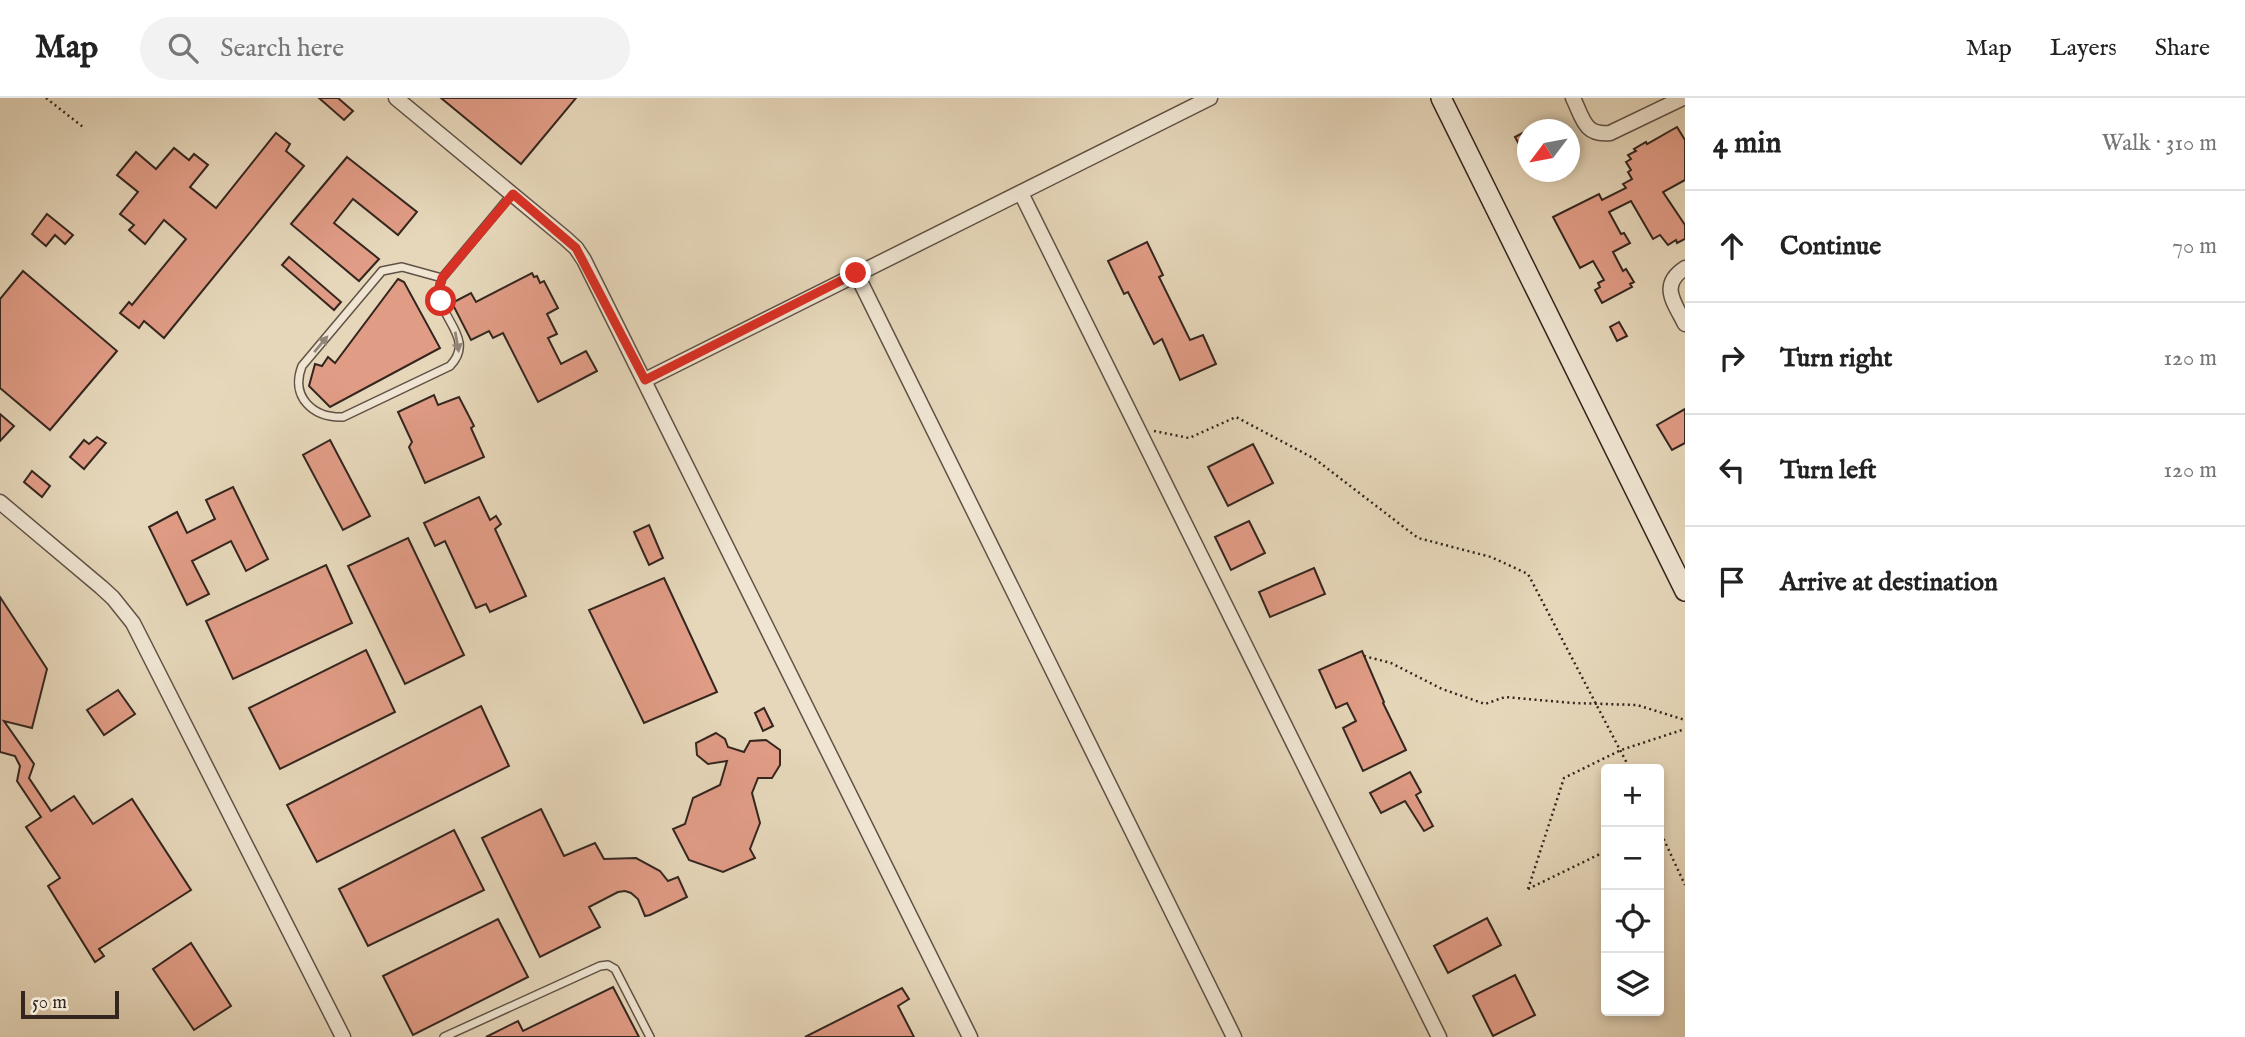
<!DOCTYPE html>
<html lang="en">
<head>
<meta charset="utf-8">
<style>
  body { margin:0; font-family:"IM FELL English",serif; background:#f2f2f2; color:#222 }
  .controls { position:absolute; right:21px; bottom:21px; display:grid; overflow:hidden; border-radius:7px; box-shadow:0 4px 10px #0003 }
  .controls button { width:63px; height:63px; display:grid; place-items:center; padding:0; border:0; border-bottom:2px solid #e0e0e0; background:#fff; color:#222; font:35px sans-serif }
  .compass { position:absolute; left:1517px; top:21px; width:63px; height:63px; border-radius:50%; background:#fff; box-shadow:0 4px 10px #0003; rotate:238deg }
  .scale { position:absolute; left:21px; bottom:18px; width:98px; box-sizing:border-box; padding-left:7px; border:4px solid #34261f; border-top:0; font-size:19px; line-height:24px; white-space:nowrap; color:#34261f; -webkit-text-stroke:5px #efe5d2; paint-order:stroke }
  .stop { position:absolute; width:21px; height:21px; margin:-16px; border:5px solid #d93025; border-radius:50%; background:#fff }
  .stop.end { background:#d93025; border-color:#fff; box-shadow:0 2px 7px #0008 }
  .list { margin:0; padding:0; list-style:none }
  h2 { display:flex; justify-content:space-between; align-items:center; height:91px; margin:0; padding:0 28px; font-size:30px }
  h2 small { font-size:23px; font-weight:400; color:#767676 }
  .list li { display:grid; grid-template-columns:46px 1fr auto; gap:21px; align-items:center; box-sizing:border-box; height:112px; padding:0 28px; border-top:2px solid #e0e0e0 }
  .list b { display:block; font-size:26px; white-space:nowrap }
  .list em { font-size:23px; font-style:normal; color:#767676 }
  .icon { flex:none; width:38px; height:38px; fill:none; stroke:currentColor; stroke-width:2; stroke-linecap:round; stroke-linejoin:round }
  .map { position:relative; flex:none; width:1685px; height:939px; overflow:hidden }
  header { display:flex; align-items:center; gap:42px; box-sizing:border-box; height:98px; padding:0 35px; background:#fff; border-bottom:2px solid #e0e0e0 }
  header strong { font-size:33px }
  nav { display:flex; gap:38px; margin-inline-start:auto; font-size:24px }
  .search { width:490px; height:63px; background:#f2f2f2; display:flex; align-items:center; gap:18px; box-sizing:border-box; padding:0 24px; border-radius:38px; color:#767676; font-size:26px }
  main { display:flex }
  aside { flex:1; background:#fff }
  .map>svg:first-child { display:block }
  .building { fill:#e19c86; stroke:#34261f; stroke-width:2 }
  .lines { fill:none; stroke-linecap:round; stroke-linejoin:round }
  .lane-casing { stroke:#605246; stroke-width:10 }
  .street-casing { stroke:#605246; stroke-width:17 }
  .secondary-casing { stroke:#34261f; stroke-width:22 }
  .path { stroke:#34261f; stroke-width:2.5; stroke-dasharray:2 3.5; stroke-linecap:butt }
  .lane { stroke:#efe5d2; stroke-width:7 }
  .street { stroke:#efe5d2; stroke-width:14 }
  .secondary { stroke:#efe5d2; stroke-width:19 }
  .oneway { fill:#928678 }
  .route { stroke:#d93025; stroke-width:9 }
</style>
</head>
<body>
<header>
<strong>Map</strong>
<div class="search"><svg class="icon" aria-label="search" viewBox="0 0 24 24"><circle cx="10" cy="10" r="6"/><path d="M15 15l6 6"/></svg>Search here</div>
<nav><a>Map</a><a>Layers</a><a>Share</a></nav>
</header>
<main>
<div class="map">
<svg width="1685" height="939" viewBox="0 0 1685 939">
  <rect width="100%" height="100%" fill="#e6d7ba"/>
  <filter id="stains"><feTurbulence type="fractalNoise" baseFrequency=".00286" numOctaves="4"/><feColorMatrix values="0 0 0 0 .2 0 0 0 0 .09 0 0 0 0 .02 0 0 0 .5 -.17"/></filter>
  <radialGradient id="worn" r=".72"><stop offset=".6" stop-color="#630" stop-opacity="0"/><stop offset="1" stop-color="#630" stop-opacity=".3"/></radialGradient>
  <g class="building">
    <polygon points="319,0 338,0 353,13 344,22"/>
    <polygon points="441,0 576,0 521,66"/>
    <polygon points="1677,29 1685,42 1685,82 1663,94 1685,127 1685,141 1677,145 1676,142 1668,147 1660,137 1653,141 1631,103 1609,114 1621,136 1624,135 1630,145 1613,154 1623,173 1626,171 1634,184 1630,186 1632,189 1602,205 1595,192 1600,189 1598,185 1604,182 1593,163 1580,170 1553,119 1599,96 1602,102 1626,90 1623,86 1632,81 1628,74 1631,72 1626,64 1631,61 1628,57 1636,53 1634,51 1646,44 1647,46"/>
    <polygon points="1528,32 1528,63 1515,39"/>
    <polygon points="276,35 290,46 286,53 304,68 164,240 144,223 139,230 120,215 129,204 132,207 186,141 164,122 145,146 129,132 134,127 120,116 138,94 117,77 136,54 156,71 174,50 189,62 194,56 208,67 190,89 216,110"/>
    <polygon points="347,59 417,114 398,137 353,101 334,125 379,161 359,183 291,126"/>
    <polygon points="47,116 73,137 65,146 55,137 46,148 32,136"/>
    <polygon points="1147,144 1163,177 1159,179 1190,242 1203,237 1216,266 1180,282 1162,241 1154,246 1128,194 1124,196 1108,163"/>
    <polygon points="289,159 341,204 334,212 282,167"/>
    <polygon points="23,173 117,253 50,332 0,290 0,201"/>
    <polygon points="532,175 534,179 537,178 540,185 544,183 558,210 547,216 557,236 548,240 561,266 586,253 597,273 538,304 503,235 493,240 489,233 471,242 452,205 471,195 476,204"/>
    <polygon points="398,181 404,184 440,250 330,309 309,288 315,266 322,268 328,259 335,265"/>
    <polygon points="1619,224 1627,238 1617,243 1610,229"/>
    <polygon points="434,297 438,307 459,299 474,328 471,330 484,359 425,385 409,349 412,344 398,314"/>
    <polygon points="1685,311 1685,345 1672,352 1657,327"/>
    <polygon points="0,316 14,328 0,343"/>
    <polygon points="97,339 106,345 84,371 70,359 84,342 89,346"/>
    <polygon points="330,342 370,418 343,432 303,357"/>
    <polygon points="1253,346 1273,385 1228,408 1208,369"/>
    <polygon points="32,373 50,388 42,399 24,384"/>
    <polygon points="233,389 268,461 246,473 231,443 192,463 209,496 187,507 149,429 177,414 187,435 215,421 206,402"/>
    <polygon points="479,399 490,422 496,418 501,426 495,431 526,498 490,514 486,506 476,510 445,443 435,448 424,425"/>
    <polygon points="1249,423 1265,455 1231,472 1215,439"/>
    <polygon points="649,427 663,460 649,467 634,434"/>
    <polygon points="408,440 464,557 405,586 348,468"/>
    <polygon points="326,467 352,525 233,581 206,523"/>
    <polygon points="1314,470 1325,496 1270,519 1259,494"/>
    <polygon points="664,480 717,594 644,625 589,512"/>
    <polygon points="0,499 47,571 32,630 4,623 34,666 29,680 51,713 74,698 93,726 132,701 191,792 99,851 104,858 95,864 48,788 60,780 26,729 41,719 17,683 20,668 15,658 0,654"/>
    <polygon points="366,552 395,614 280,671 249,610"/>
    <polygon points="1362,553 1384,604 1383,605 1406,652 1363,673 1343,630 1356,623 1347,605 1336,610 1319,572"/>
    <polygon points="118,592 135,616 104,637 87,612"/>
    <polygon points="481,608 509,668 317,764 287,707"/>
    <polygon points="764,610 773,628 763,633 755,615"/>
    <polygon points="716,635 725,641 728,649 744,654 750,643 766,642 780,652 780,667 772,680 758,680 752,695 760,725 750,751 755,760 723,774 689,762 673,731 685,726 693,700 720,687 727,663 708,666 697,657 696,645"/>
    <polygon points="1410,674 1421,694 1416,697 1433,728 1424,733 1405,703 1381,715 1370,695"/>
    <polygon points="541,711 564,758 595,745 604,761 636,760 660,773 668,783 678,779 687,799 650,817 645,818 638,801 631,795 625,793 618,794 589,809 600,829 540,859 482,740"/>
    <polygon points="454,732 484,792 368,848 339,791"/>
    <polygon points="1487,820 1501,847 1448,875 1434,848"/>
    <polygon points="498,821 528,879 413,937 383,878"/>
    <polygon points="191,845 231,908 194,932 153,871"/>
    <polygon points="1515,877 1535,917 1493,938 1473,898"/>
    <polygon points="613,889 639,939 486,939 518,923 523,933"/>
    <polygon points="902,890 909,901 898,908 914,939 805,939"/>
  </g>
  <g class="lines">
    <defs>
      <g id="lane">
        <path d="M442 180 402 169 382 173 302 268C290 299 313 320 343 319L450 268C475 242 442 223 439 196 438 190 441 185 442 180L512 96"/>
        <polyline points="444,939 600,868 608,867 615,871 650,939"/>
      </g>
      <g id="street">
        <polyline points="396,0 565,140 576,150 584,162 970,939"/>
        <path d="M1573 0C1583 20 1584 38 1610 35L1683 0"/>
        <polyline points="1021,95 1439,939"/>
        <path d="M1685 170C1659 187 1674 204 1685 226"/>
        <polyline points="856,175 1234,939"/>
        <polyline points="645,282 1210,0"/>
        <polyline points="0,404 101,489 113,500 133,525 343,939"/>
      </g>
      <polyline id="secondary" points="1441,0 1685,493"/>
    </defs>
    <use href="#lane" class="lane-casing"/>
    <use href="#street" class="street-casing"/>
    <use href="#secondary" class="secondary-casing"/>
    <g class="path">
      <polyline points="46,0 83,29"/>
      <polyline points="1154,333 1189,340 1236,319 1315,361 1418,440 1491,459 1528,476 1630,671"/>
      <polyline points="1364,558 1391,565 1442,591 1485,606 1505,599 1572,605 1637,607 1685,622"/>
      <polyline points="1659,731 1685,787"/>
      <polyline points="1528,791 1564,680 1621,652 1685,631"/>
      <polyline points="1528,791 1602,755 1606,749"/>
    </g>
    <use href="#lane" class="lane"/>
    <use href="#street" class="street"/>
    <use href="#secondary" class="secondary"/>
  </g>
  <defs><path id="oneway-solid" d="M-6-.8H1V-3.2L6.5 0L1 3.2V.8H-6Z" transform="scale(1.75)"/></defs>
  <g class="oneway">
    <use href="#oneway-solid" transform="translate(457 244) rotate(80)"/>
    <use href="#oneway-solid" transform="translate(321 246) rotate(-50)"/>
  </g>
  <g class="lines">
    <polyline class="route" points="441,203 439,190 442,180 513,96 576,150 645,282 856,175"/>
  </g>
  <rect width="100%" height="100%" filter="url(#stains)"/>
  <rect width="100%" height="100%" fill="url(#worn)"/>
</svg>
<div class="controls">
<button>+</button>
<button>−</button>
<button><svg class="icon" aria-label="locate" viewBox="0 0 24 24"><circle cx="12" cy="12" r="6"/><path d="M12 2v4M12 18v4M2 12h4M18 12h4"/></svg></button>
<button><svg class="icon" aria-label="layers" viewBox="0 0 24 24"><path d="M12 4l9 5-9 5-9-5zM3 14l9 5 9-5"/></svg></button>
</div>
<svg class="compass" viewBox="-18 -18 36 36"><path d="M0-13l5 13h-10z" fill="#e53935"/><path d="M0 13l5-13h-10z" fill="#767676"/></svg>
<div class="scale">50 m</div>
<div class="stop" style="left:441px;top:203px"></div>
<div class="stop end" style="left:856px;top:175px"></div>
</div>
<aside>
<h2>4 min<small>Walk · 310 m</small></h2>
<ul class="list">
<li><svg class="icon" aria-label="ahead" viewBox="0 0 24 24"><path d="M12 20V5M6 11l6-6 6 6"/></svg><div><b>Continue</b></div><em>70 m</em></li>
<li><svg class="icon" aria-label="right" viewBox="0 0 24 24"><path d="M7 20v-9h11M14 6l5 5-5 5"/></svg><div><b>Turn right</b></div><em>120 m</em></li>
<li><svg class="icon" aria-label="left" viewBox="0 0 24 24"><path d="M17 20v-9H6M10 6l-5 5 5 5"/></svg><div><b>Turn left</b></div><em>120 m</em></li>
<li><svg class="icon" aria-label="arrive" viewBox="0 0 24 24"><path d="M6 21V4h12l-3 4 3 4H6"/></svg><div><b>Arrive at destination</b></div></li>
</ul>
</aside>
</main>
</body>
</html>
